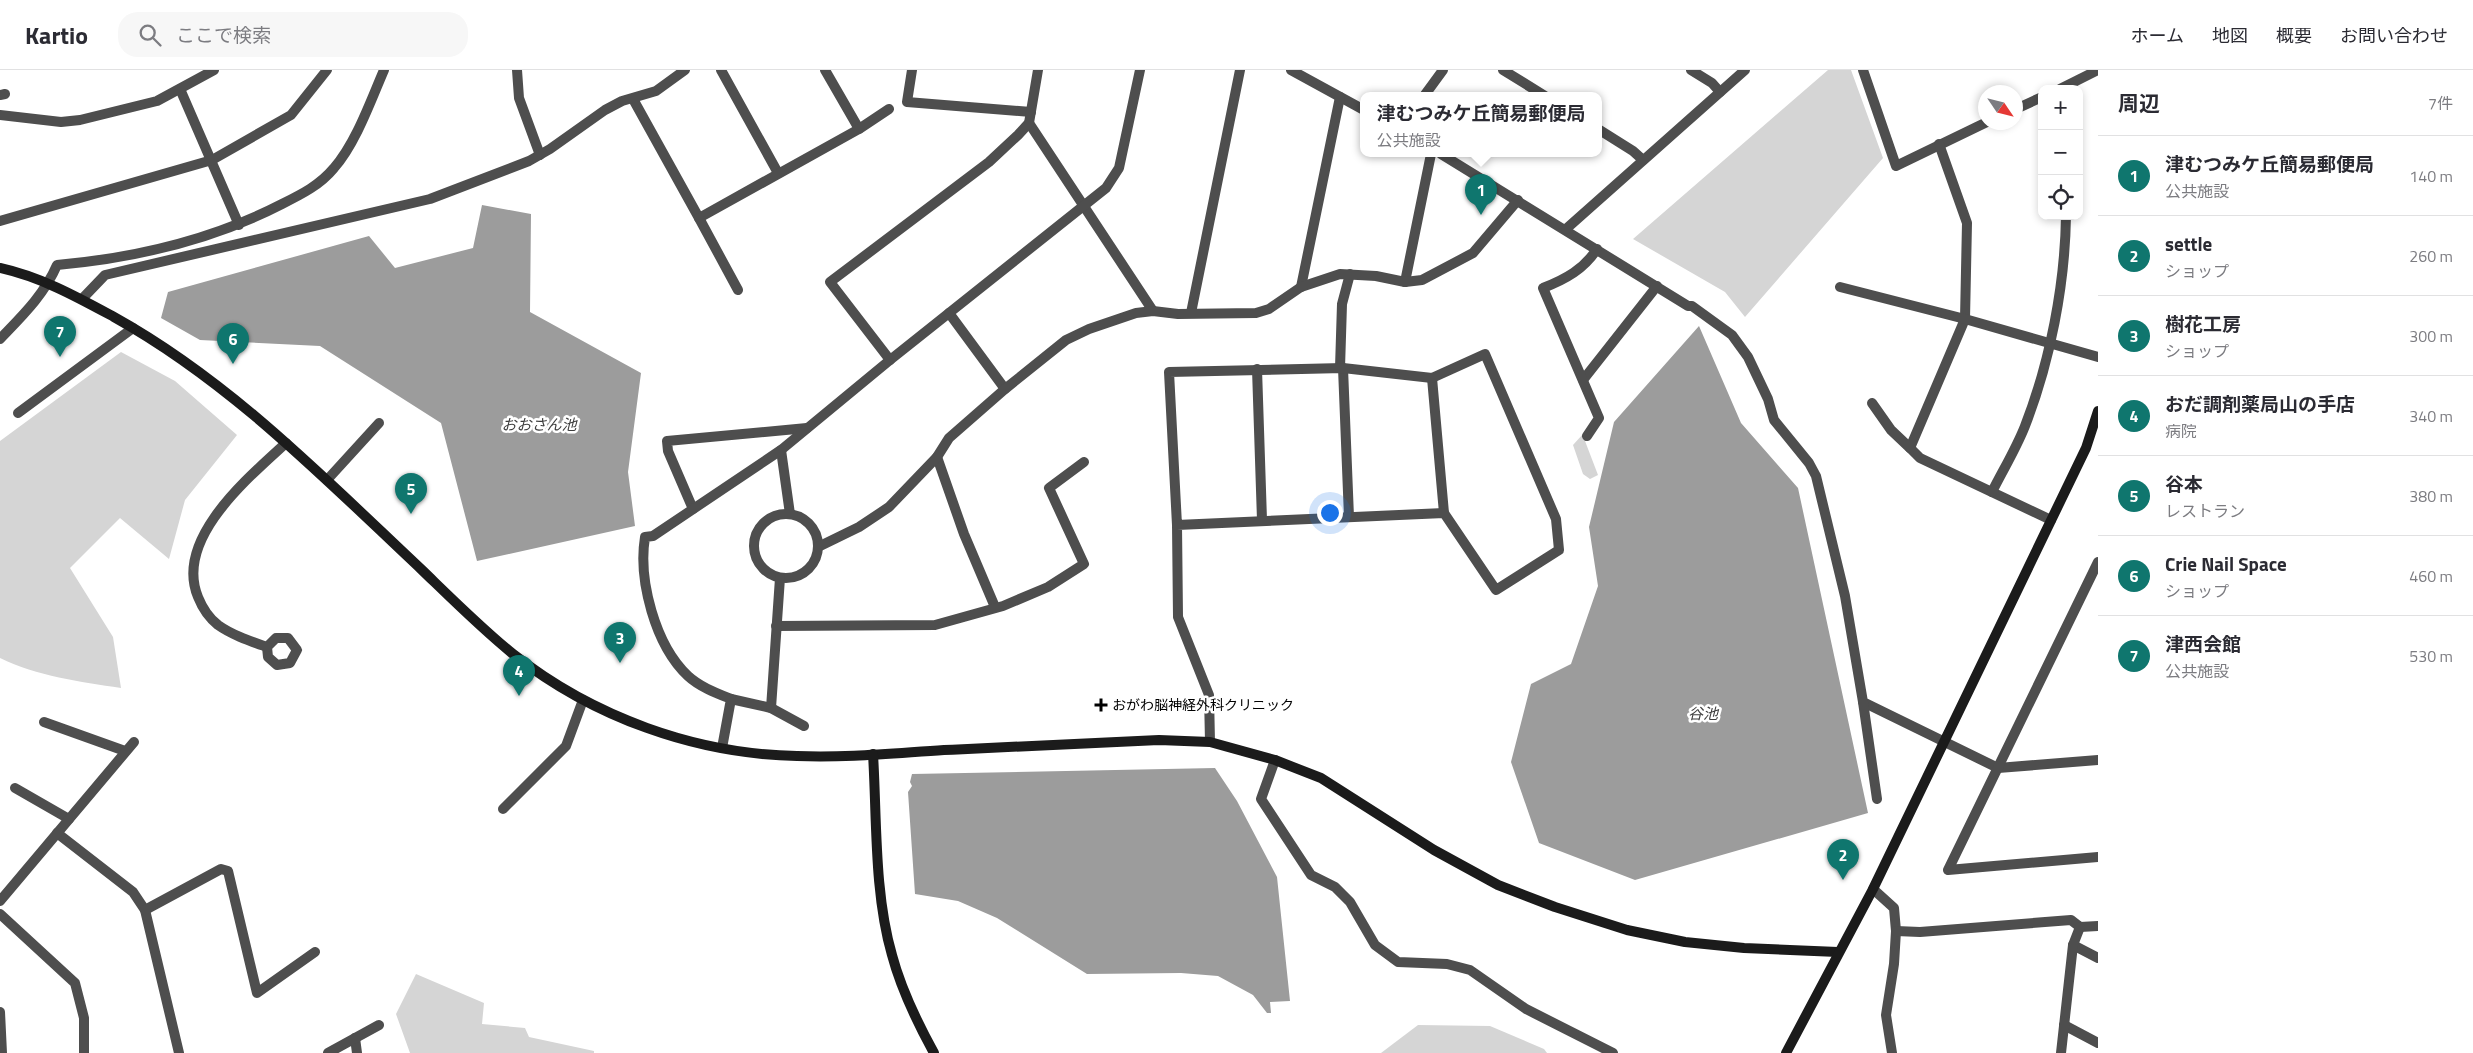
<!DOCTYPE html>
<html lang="ja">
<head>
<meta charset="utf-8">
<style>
  body { margin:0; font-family:"Titillium Web","Noto Sans JP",sans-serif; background:#f7f7f7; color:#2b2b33 }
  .controls { position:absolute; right:15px; top:15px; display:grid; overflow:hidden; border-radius:10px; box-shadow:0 2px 8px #0003 }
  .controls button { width:45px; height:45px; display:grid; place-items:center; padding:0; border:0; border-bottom:1px solid #e1e1e2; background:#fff; color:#2b2b33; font:25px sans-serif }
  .compass { position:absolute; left:1978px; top:15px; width:45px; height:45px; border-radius:50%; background:#fff; box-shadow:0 2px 8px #0003; rotate:125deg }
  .you { position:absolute; left:1329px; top:442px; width:18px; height:18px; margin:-12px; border:4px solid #fff; border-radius:50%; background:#1a73e8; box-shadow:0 0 0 8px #1a73e833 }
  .badge { display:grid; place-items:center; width:32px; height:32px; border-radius:50%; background:#0f766e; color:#fff; font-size:16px; font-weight:700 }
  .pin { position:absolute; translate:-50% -41px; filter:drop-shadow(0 1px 2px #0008) }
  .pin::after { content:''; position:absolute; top:26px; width:18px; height:15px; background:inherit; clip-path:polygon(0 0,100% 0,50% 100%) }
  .popup { position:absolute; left:1360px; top:22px; width:242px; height:65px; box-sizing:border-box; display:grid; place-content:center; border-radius:10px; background:#fff; filter:drop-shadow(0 1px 4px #0005); font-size:16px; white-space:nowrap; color:#7c7c81 }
  .popup b { font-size:19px; color:#2b2b33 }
  .popup::after { content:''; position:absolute; left:50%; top:100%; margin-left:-10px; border:10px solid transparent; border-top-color:#fff }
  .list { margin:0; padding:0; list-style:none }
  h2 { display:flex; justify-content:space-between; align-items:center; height:65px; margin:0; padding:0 20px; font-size:21px }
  h2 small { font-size:16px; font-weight:400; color:#7c7c81 }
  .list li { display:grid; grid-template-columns:32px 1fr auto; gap:15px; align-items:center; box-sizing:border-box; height:80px; padding:0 20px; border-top:1px solid #e1e1e2 }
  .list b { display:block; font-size:19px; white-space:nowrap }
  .list p { margin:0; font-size:16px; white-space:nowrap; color:#7c7c81 }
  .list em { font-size:16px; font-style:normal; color:#7c7c81 }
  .icon { flex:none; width:28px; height:28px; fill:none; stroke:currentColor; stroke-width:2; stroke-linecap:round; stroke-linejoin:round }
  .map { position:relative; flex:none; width:2098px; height:983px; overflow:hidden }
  header { display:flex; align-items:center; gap:30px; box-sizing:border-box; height:70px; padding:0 25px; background:#fff; border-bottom:1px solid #e1e1e2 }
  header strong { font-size:24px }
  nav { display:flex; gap:28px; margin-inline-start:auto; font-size:18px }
  .search { width:350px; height:45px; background:#f7f7f7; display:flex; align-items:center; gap:12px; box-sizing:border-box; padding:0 18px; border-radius:20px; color:#7c7c81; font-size:19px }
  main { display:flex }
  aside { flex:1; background:#fff }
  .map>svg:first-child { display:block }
  .green { fill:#d5d5d5 }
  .water { fill:#9c9c9c }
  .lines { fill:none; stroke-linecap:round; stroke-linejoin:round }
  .street { stroke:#4e4e4e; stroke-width:10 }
  .secondary { stroke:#1b1b1b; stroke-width:10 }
  .poi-dot { fill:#000; stroke:#fff; stroke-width:2 }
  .labels { text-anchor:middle; stroke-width:5; stroke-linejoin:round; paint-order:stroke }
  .poi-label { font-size:14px; fill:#000; stroke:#fff; text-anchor:start }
  .water-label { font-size:15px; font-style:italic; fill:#3d3d3d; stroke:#fff }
</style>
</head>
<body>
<header>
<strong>Kartio</strong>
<div class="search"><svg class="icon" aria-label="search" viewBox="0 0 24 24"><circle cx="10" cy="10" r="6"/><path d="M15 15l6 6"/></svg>ここで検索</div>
<nav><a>ホーム</a><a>地図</a><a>概要</a><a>お問い合わせ</a></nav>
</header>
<main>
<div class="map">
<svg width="2098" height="983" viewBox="0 0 2098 983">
  <rect width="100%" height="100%" fill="#fff"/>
  <g class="green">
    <polygon points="1828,0 1851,0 1883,88 1745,247 1725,222 1633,169"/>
    <path d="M121 282 175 311 237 365 185 430 169 489 120 448 70 498 113 567 121 618C80 612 37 606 0 588V371Z"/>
    <polygon points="1583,364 1587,368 1585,371 1598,405 1590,409 1583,404 1573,375"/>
    <polygon points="416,904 484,933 482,954 525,958 529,967 594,981 594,983 410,983 396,944"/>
    <polygon points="1418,955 1490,956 1544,979 1547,983 1381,983"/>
  </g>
  <g class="water">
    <polygon points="482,135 531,144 530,242 641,303 628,402 635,456 477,491 441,353 320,276 200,270 161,248 168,222 369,166 395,198 473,178"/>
    <polygon points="1699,256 1741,353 1798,418 1868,743 1635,810 1539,773 1511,692 1531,614 1571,594 1598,516 1589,457 1614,352"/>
    <polygon points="1215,698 1237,731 1277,807 1290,931 1270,932 1271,943 1267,943 1253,925 1218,906 1181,903 1087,904 997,848 958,831 915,824 908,722 912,716 910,712 912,704"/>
  </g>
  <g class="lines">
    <g class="street">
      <polyline points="517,0 519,28 540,85"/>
      <polyline points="721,0 778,103"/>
      <polyline points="825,0 859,59"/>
      <polyline points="912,0 907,32 1031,42"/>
      <polyline points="1291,0 1364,40"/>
      <polyline points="1503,0 1545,26"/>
      <polyline points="1691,0 1712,13 1720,22"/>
      <polyline points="1863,0 1896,96 1987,52"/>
      <polyline points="180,19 239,155"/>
      <polyline points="2060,19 2098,0"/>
      <polyline points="0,25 5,24"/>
      <polyline points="1424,26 1443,0"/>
      <polyline points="633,29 699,148 859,59 889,39"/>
      <polyline points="2016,39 2042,27"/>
      <polyline points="0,45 61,52 80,50 157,31 214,0"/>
      <polyline points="1029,53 1153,241"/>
      <polyline points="1598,59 1633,81 1643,90"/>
      <polyline points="1939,74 1967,153 1965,249 1910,378 1920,388 2051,450"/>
      <polyline points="1441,84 1688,236 1692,236 1732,265 1748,287 1768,329 1774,350 1809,393 1816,406 1845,526 1863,632 1998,698 2098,690"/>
      <polyline points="699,148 738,220"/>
      <polyline points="0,151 212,90 291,45 327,0"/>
      <polyline points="1566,159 1745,0"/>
      <polyline points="1405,212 1431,84"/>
      <polyline points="1301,217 1340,27"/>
      <polyline points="1840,217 1965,249 2098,287"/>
      <polyline points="82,229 105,205 430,129 529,91 550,79 605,40 622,31 656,21 685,0"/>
      <polyline points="949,243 1005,319"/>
      <polyline points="1191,243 1240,0"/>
      <path d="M0 269C22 246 44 225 57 195 135 188 212 170 282 134 302 124 320 115 334 98 356 73 371 30 384 0"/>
      <polyline points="890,290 830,212 989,92 1018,65 1029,53 1038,0"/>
      <polyline points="1340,298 1342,234 1350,204"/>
      <polyline points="1343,298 1349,447"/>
      <polyline points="1257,299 1262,450"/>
      <polyline points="1432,308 1444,443"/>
      <polyline points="1583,310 1657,216"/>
      <polyline points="1872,333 1891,360 1910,378"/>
      <polyline points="18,343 133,258"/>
      <path d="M1587 366 1599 348 1543 218C1566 209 1584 199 1597 179"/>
      <polyline points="781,380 790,444"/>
      <polyline points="937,387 964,464 995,537"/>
      <polyline points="327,410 379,353"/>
      <path d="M1992 422C2003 400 2016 379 2025 356 2050 292 2065 215 2066 146"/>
      <polyline points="693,439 668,381 667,371 807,358"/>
      <circle cx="786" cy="476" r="32"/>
      <polyline points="1177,455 1444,443 1496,520 1559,480 1556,449 1485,284 1432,308 1343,298 1169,302 1177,455 1178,547 1209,625 1210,672"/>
      <polyline points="818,477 859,457 889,437 937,387 949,368 1005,319 1066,270 1089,259 1136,243 1153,241 1178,244 1256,243 1269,239 1301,217 1340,204 1376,206 1405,212 1422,210 1473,183 1518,130"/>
      <polyline points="2098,492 1948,800 2098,787"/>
      <polyline points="776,556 935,555 1003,536 1048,517 1084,494 1049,418 1084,392"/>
      <polygon points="276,568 288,568 297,580 290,593 277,595 268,587 267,577"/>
      <path d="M267 577C250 571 232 565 218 555 209 548 202 537 198 527 174 469 248 408 286 373"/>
      <polyline points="731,629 771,638 804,656"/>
      <polyline points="1863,632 1877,729"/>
      <polyline points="771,638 780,508"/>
      <polyline points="44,652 125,681"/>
      <path d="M722 678 731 629C716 623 700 617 688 606 655 575 638 510 645 467L653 466 781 380 890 290 1106 118 1119 98 1140 0"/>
      <polyline points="1275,690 1261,729 1311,805 1335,817 1350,832 1375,875 1398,892 1447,894 1470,900 1526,939 1613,983"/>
      <polyline points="15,718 69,749"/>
      <polyline points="503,739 566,676 583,630"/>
      <polyline points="57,763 133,822 145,840 179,983"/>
      <polyline points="1873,819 1894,838 1896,861 1894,894 1886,945 1892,983"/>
      <polyline points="0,831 134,672"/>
      <polyline points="145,840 221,799 228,801 257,923 315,882"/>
      <polyline points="0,844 75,913 84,948 84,983"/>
      <polyline points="1896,861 1920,862 2071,850 2080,857 2098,856"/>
      <polyline points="2073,875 2098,888"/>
      <polyline points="0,942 2,983"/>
      <polyline points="2064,955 2098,973"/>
      <polyline points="355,968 357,983"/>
      <polyline points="328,983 379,955"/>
      <polyline points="2061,983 2073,875 2080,857"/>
    </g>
    <g class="secondary">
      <path d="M0 198C41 207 77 227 114 247 231 312 325 409 422 500 452 529 481 558 513 584 593 647 695 684 797 686 846 688 895 683 944 680 1016 677 1088 673 1159 670L1210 672 1275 690 1321 708 1434 780 1498 815 1555 837 1627 860 1685 872 1744 878 1838 882"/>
      <path d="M873 684C877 749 874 823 892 885 901 919 917 952 934 983"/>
      <polyline points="1786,983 1873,819 2086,378 2098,341"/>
    </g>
  </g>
  <path class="poi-dot" d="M1098.5 627.5h5v5h5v5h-5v5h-5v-5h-5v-5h5z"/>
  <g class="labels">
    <g class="poi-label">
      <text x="1112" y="640">おがわ脳神経外科クリニック</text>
    </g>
    <g class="water-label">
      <text x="539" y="360">おおさん池</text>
      <text x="1703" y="649">谷池</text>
    </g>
  </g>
</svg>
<div class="controls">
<button>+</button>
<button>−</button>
<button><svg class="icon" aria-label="locate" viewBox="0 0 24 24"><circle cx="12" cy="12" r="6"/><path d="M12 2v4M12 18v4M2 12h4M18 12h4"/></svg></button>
</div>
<svg class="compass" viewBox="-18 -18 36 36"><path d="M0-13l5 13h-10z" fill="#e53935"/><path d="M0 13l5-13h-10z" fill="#7c7c81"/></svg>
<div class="you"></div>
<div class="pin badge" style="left:1481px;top:145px">1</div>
<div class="popup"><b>津むつみケ丘簡易郵便局</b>公共施設</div>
<div class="pin badge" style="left:1843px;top:810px">2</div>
<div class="pin badge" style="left:620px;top:593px">3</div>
<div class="pin badge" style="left:519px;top:626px">4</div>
<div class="pin badge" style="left:411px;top:444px">5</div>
<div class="pin badge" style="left:233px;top:294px">6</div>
<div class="pin badge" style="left:60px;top:287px">7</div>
</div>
<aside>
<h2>周辺<small>7件</small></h2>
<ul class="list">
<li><span class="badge">1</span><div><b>津むつみケ丘簡易郵便局</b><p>公共施設</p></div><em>140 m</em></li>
<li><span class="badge">2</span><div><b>settle</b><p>ショップ</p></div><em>260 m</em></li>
<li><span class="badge">3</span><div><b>樹花工房</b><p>ショップ</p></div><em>300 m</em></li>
<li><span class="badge">4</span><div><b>おだ調剤薬局山の手店</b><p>病院</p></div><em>340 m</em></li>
<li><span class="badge">5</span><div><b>谷本</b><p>レストラン</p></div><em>380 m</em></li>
<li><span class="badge">6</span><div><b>Crie Nail Space</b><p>ショップ</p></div><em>460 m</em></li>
<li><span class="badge">7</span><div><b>津西会館</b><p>公共施設</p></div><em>530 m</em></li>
</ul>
</aside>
</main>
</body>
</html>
